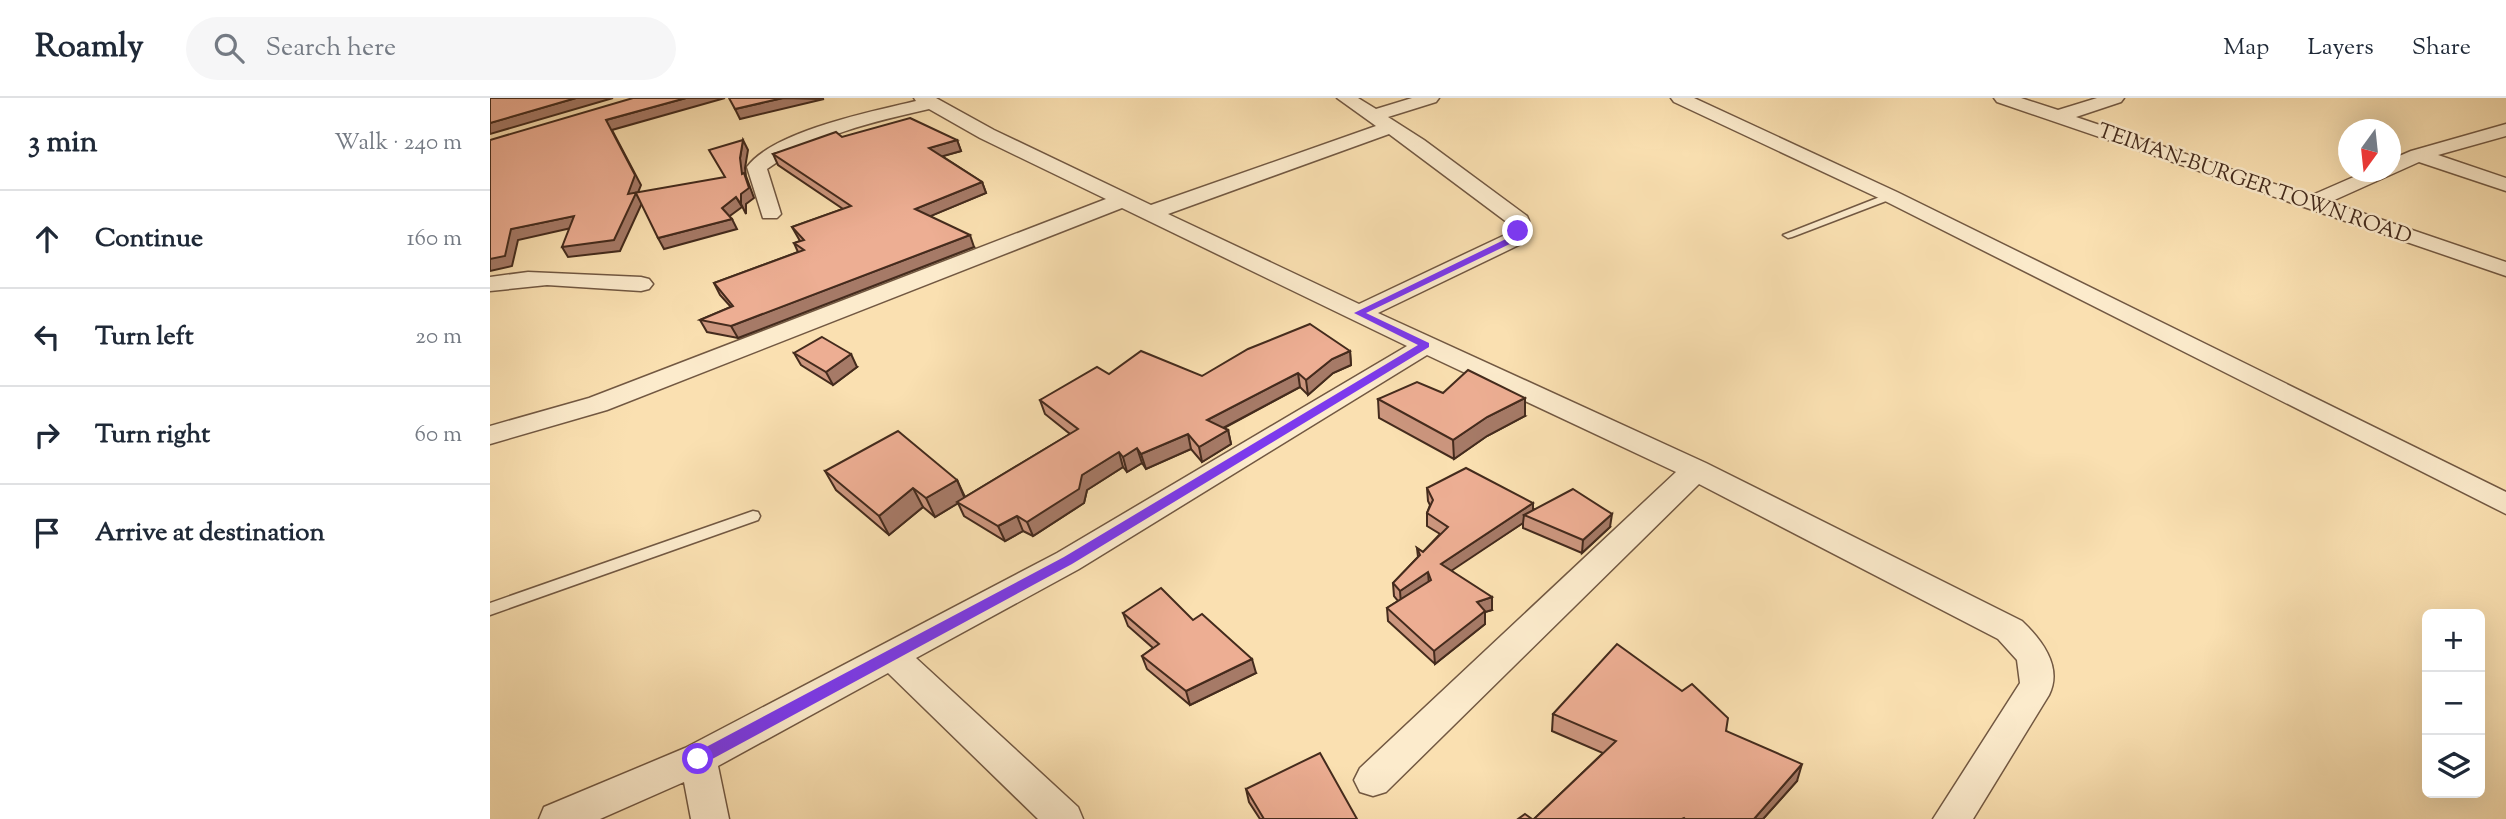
<!DOCTYPE html>
<html lang="en">
<head>
<meta charset="utf-8">
<style>
  body { margin:0; font-family:"Sorts Mill Goudy",serif; background:#f6f6f7; color:#1f2937 }
  .controls { position:absolute; right:21px; bottom:21px; display:grid; overflow:hidden; border-radius:10px; box-shadow:0 7px 28px #0002 }
  .controls button { width:63px; height:63px; display:grid; place-items:center; padding:0; border:0; border-bottom:2px solid #e0e1e3; background:#fff; color:#1f2937; font:35px sans-serif }
  .compass { position:absolute; left:1848px; top:21px; width:63px; height:63px; border-radius:50%; background:#fff; box-shadow:0 7px 28px #0002; rotate:195deg }
  .stop { position:absolute; width:21px; height:21px; margin:-16px; border:5px solid #7c3aed; border-radius:50%; background:#fff }
  .stop.end { background:#7c3aed; border-color:#fff; box-shadow:0 2px 7px #0008 }
  .list { margin:0; padding:0; list-style:none }
  h2 { display:flex; justify-content:space-between; align-items:center; height:91px; margin:0; padding:0 28px; font-size:30px }
  h2 small { font-size:23px; font-weight:400; color:#747a83 }
  .list li { display:grid; grid-template-columns:46px 1fr auto; gap:21px; align-items:center; box-sizing:border-box; height:98px; padding:0 28px; border-top:2px solid #e0e1e3 }
  .list b { display:block; font-size:26px; white-space:nowrap }
  .list em { font-size:23px; font-style:normal; color:#747a83 }
  .icon { flex:none; width:38px; height:38px; fill:none; stroke:currentColor; stroke-width:2; stroke-linecap:round; stroke-linejoin:round }
  .map { position:relative; flex:none; width:2016px; height:721px; overflow:hidden }
  header { display:flex; align-items:center; gap:42px; box-sizing:border-box; height:98px; padding:0 35px; background:#fff; border-bottom:2px solid #e0e1e3 }
  header strong { font-size:33px }
  nav { display:flex; gap:38px; margin-inline-start:auto; font-size:24px }
  .search { width:490px; height:63px; background:#f6f6f7; display:flex; align-items:center; gap:18px; box-sizing:border-box; padding:0 24px; border-radius:38px; color:#747a83; font-size:26px }
  main { display:flex }
  aside { flex:1; background:#fff }
  .map>svg:first-child { display:block }
  .lines { fill:none; stroke-linecap:round; stroke-linejoin:round }
  .service-casing { stroke:#725842; stroke-width:3 }
  .minor-casing { stroke:#725842; stroke-width:3 }
  .service { fill:#fcebcc; fill-rule:evenodd }
  .minor { fill:#fcebcc; fill-rule:evenodd }
  .wall { fill:#cc967e; stroke:#442b1d; stroke-width:2 }
  .shaded-wall { fill:#a67a67; stroke:#442b1d; stroke-width:2 }
  .building { fill:#edae93; stroke:#442b1d; stroke-width:2 }
  .route { fill:#7c3aed }
  .labels { text-anchor:middle; stroke-width:5; stroke-linejoin:round; paint-order:stroke }
  .far-street-label { font-size:21px; fill:#442b1d; stroke:#fcebcc }
</style>
</head>
<body>
<header>
<strong>Roamly</strong>
<div class="search"><svg class="icon" aria-label="search" viewBox="0 0 24 24"><circle cx="10" cy="10" r="6"/><path d="M15 15l6 6"/></svg>Search here</div>
<nav><a>Map</a><a>Layers</a><a>Share</a></nav>
</header>
<main>
<aside>
<h2>3 min<small>Walk · 240 m</small></h2>
<ul class="list">
<li><svg class="icon" aria-label="ahead" viewBox="0 0 24 24"><path d="M12 20V5M6 11l6-6 6 6"/></svg><div><b>Continue</b></div><em>160 m</em></li>
<li><svg class="icon" aria-label="left" viewBox="0 0 24 24"><path d="M17 20v-9H6M10 6l-5 5 5 5"/></svg><div><b>Turn left</b></div><em>20 m</em></li>
<li><svg class="icon" aria-label="right" viewBox="0 0 24 24"><path d="M7 20v-9h11M14 6l5 5-5 5"/></svg><div><b>Turn right</b></div><em>60 m</em></li>
<li><svg class="icon" aria-label="arrive" viewBox="0 0 24 24"><path d="M6 21V4h12l-3 4 3 4H6"/></svg><div><b>Arrive at destination</b></div></li>
</ul>
</aside>
<div class="map">
<svg width="2016" height="721" viewBox="0 0 2016 721">
  <rect width="100%" height="100%" fill="#fae0b1"/>
  <filter id="stains"><feTurbulence type="fractalNoise" baseFrequency=".00286" numOctaves="4"/><feColorMatrix values="0 0 0 0 .2 0 0 0 0 .09 0 0 0 0 .02 0 0 0 .5 -.17"/></filter>
  <radialGradient id="worn" r=".72"><stop offset=".6" stop-color="#630" stop-opacity="0"/><stop offset="1" stop-color="#630" stop-opacity=".3"/></radialGradient>
  <g class="lines">
    <defs>
      <g id="service">
        <polygon points="1400,95 1405,98 1404,100 1302,139 1298,140 1293,137"/>
        <polygon points="263,413 268,414 270,418 268,422 0,517 0,505"/>
      </g>
      <g id="minor">
        <path d="M424 0H446L504 32 661 107 886 28 847 0H868L886 11 922 0H949L946 4 898 19 934 42 1037 118C1043 128 1037 137 1031 146L888 215 1216 365 1532 523C1552 542 1573 569 1559 597L1483 721H1443L1530 585 1527 562 1508 541 1209 386 896 694 883 698 870 694 864 682 870 670 1186 374 937 257 589 471 426 560 588 709 593 721H548L398 575 228 668 239 721H201L194 684 110 721H49L54 709 195 650 567 455 917 248 632 110 117 312 0 346V328L99 300 616 101 490 40 439 11C382 24 326 37 277 71L291 116 287 120H273L257 69C283 33 384 13 426 3ZM899 36 1018 125 1015 137 869 206 678 116Z"/>
        <polygon points="1181,0 1204,0 1407,94 2016,394 2016,416 1393,102 1184,4"/>
        <polygon points="1504,0 1531,0 1568,12 1607,0 1634,0 1631,4 1586,19 1820,98 1875,74 1900,74 1900,62 1921,53 2016,26 2016,38 1948,57 2016,80 2016,93 1929,64 1840,104 2016,164 2016,178 1507,4"/>
        <polygon points="38,174 151,179 159,181 163,186 159,191 151,193 57,187 0,193 0,179"/>
      </g>
    </defs>
    <use href="#service" class="service-casing"/>
    <use href="#minor" class="minor-casing"/>
    <use href="#service" class="service"/>
    <use href="#minor" class="minor"/>
  </g>
  <g class="wall">
    <polygon points="352,39 467,42 471,53 452,58 492,84 496,95 440,118 484,149 248,240 217,234 210,222 241,209 230,197 224,185 308,154 304,145 310,143 302,129 353,111 288,67 283,56"/>
    <polygon points="860,253 861,267 843,275 818,297 810,289 734,330 738,332 741,346 712,364 701,351 656,371 652,365 637,374 633,369 597,392 594,405 543,438 533,433 515,443 474,418 468,405 445,419 433,409 399,437 346,392 335,373 467,382 475,399 580,336 555,316 550,302 619,276 712,278"/>
    <polygon points="304,255 367,269 343,287 311,267"/>
    <polygon points="953,295 1035,318 997,338 964,361 889,320 888,301"/>
    <polygon points="937,390 1043,405 1043,411 1120,429 1092,455 1033,430 1033,425 961,472 1002,512 995,514 995,526 945,566 898,523 897,510 908,503 904,498 903,485 928,459 927,450 933,454 950,436 937,428 937,415 940,407 938,403"/>
    <polygon points="633,515 703,522 766,575 700,607 657,571 652,558 663,550 638,528"/>
    <polygon points="1063,616 1236,633 1307,683 1273,721 1044,721 1113,655 1062,633"/>
    <polygon points="756,691 867,721 770,721 759,704"/>
  </g>
  <g class="shaded-wall">
    <polygon points="86,0 123,0 0,36 0,25"/>
    <polygon points="196,0 235,0 122,32 151,87 147,97 152,105 130,153 78,159 72,149 138,96 116,22"/>
    <polygon points="293,0 334,1 250,21 245,11"/>
    <polygon points="253,42 258,52 255,70 256,78 264,100 256,106 256,116 251,106 250,60"/>
    <polygon points="467,42 471,53 443,61 439,50"/>
    <polygon points="492,84 496,95 429,123 425,111"/>
    <polygon points="246,99 252,109 237,120 232,110"/>
    <polygon points="84,118 90,128 28,142 22,168 0,173 0,161 21,131"/>
    <polygon points="242,121 247,131 174,151 168,140"/>
    <polygon points="480,137 484,149 248,240 241,228"/>
    <polygon points="860,253 861,267 843,275 818,297 816,282 842,261"/>
    <polygon points="361,256 367,269 343,287 336,274"/>
    <polygon points="808,275 810,289 720,337 717,322"/>
    <polygon points="1035,300 1035,318 997,338 964,361 963,342 997,319"/>
    <polygon points="738,332 741,346 712,364 709,349"/>
    <polygon points="698,336 701,351 656,371 651,356"/>
    <polygon points="647,350 652,365 637,374 633,359"/>
    <polygon points="629,354 633,369 597,392 594,405 543,438 537,424 592,377"/>
    <polygon points="467,382 475,401 445,419 436,400"/>
    <polygon points="423,390 433,409 399,437 389,418"/>
    <polygon points="1043,405 1043,418 1034,417 1033,425 952,479 951,466"/>
    <polygon points="1122,416 1120,429 1092,455 1093,442"/>
    <polygon points="527,418 533,433 515,443 508,428"/>
    <polygon points="938,474 939,487 911,506 910,493"/>
    <polygon points="1002,499 1002,512 995,514 995,526 945,566 944,553 987,504"/>
    <polygon points="762,561 766,575 700,607 696,593"/>
    <polygon points="1312,666 1307,683 1273,721 1264,721"/>
  </g>
  <g class="building">
    <polygon points="0,0 86,0 0,25"/>
    <polygon points="143,0 196,0 116,22 145,77 138,96 235,79 219,52 253,42 250,60 252,76 254,75 259,90 251,96 251,106 246,99 232,110 242,121 168,140 146,95 124,142 72,149 84,118 21,131 15,158 0,161 0,42"/>
    <polygon points="239,0 293,0 245,11"/>
    <polygon points="420,20 467,42 439,50 492,84 425,111 480,137 241,228 210,222 243,208 224,185 314,152 304,145 314,142 302,129 361,108 283,56 346,34 352,39"/>
    <polygon points="820,226 860,253 842,261 816,282 808,275 717,322 738,332 709,349 698,336 651,356 647,350 633,359 629,354 592,377 589,391 537,424 527,418 508,428 467,404 588,331 550,302 607,269 619,276 651,253 712,278 758,251"/>
    <polygon points="332,239 361,256 336,274 304,255"/>
    <polygon points="978,272 1035,300 997,319 963,342 888,301 927,284 953,295"/>
    <polygon points="408,333 467,382 436,400 423,390 389,418 335,373"/>
    <polygon points="976,370 1043,405 951,466 1002,499 987,504 995,513 944,553 897,510 941,482 938,474 910,493 903,485 930,457 927,450 933,454 958,429 937,415 943,402 937,390"/>
    <polygon points="1083,391 1122,416 1093,442 1034,417"/>
    <polygon points="671,490 703,522 712,516 762,561 696,593 652,558 669,546 633,515"/>
    <polygon points="1127,546 1192,593 1202,586 1238,620 1236,633 1312,666 1264,721 1195,721 1194,720 1192,721 1044,721 1126,643 1063,616"/>
    <polygon points="830,655 867,721 774,721 756,691"/>
    <polygon points="1035,716 1042,721 1028,721"/>
  </g>
  <polygon class="route" points="1028,130 1032,133 1026,143 876,215 939,245 939,249 582,466 213,666 203,666 201,661 203,656 574,459 928,247 864,215 1020,139"/>
  <g class="labels">
    <g class="far-street-label">
      <text transform="translate(1765 85) rotate(19)" y="7">TEIMAN-BURGER TOWN ROAD</text>
    </g>
  </g>
  <rect width="100%" height="100%" filter="url(#stains)"/>
  <rect width="100%" height="100%" fill="url(#worn)"/>
</svg>
<div class="controls">
<button>+</button>
<button>−</button>
<button><svg class="icon" aria-label="layers" viewBox="0 0 24 24"><path d="M12 4l9 5-9 5-9-5zM3 14l9 5 9-5"/></svg></button>
</div>
<svg class="compass" viewBox="-18 -18 36 36"><path d="M0-13l5 13h-10z" fill="#e53935"/><path d="M0 13l5-13h-10z" fill="#747a83"/></svg>
<div class="stop" style="left:208px;top:661px"></div>
<div class="stop end" style="left:1028px;top:133px"></div>
</div>
</main>
</body>
</html>
